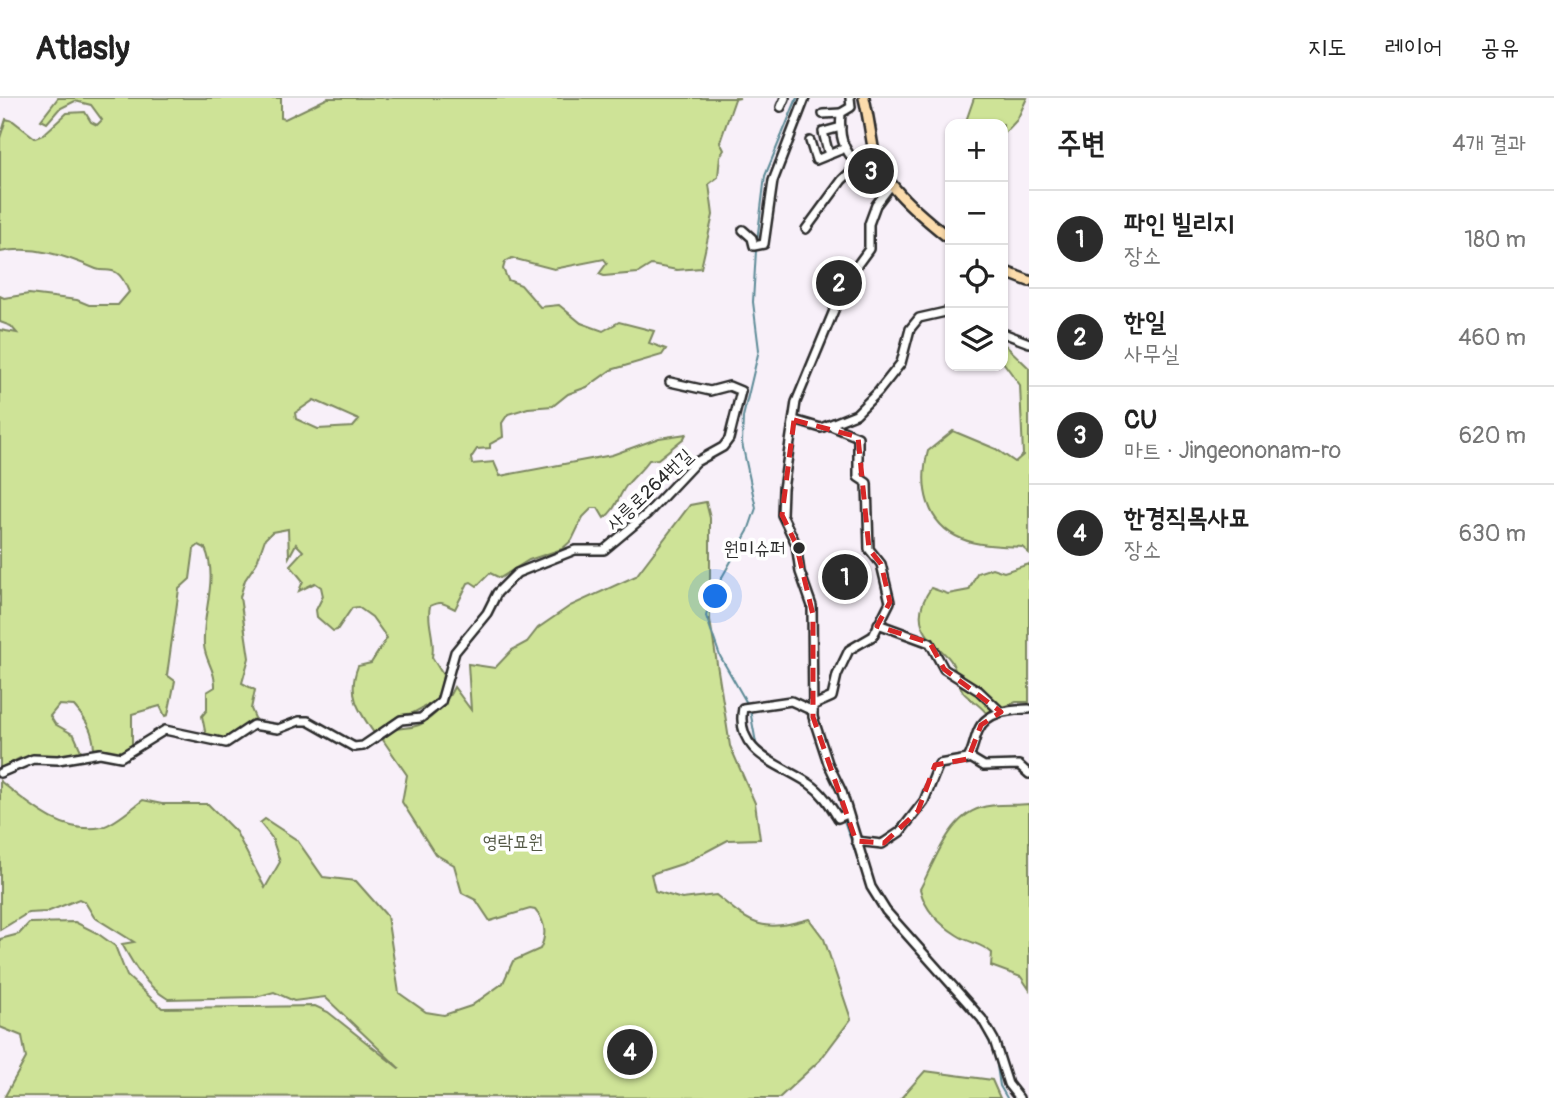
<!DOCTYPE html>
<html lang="ko">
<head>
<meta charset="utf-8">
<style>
  body { margin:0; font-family:Pangolin,"Poor Story",sans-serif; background:#f2f2f2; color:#222 }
  .controls { position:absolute; right:21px; top:21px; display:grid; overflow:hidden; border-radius:14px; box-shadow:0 2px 5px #0004 }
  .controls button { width:63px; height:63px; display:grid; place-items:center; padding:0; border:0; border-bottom:2px solid #e0e0e0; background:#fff; color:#222; font:35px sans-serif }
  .you { position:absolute; left:716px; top:499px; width:24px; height:24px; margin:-18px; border:5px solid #fff; border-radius:50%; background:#1a73e8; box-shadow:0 0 0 10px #1a73e833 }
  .badge { display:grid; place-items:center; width:46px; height:46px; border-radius:50%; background:#2b2b2b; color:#fff; font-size:23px; font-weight:700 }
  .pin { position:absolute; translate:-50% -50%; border:4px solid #fff; box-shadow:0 2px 7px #0006 }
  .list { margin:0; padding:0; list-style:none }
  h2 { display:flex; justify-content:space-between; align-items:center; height:91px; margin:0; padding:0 28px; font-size:30px }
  h2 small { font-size:23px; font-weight:400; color:#767676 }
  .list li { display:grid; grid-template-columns:46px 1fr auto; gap:21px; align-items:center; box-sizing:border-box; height:98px; padding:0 28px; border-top:2px solid #e0e0e0 }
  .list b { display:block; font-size:26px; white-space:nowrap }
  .list p { margin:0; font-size:23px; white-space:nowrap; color:#767676 }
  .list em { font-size:23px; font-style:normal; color:#767676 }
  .icon { flex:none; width:38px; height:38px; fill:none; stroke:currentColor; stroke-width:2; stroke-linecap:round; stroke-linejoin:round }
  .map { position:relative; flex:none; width:1029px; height:1000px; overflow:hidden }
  header { display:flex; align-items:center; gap:42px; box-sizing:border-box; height:98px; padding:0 35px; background:#fff; border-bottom:2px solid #e0e0e0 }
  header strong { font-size:33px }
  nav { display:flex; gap:38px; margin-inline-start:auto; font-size:24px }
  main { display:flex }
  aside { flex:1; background:#fff }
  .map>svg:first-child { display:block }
  .green { fill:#cee397; stroke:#7c8761; stroke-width:2; fill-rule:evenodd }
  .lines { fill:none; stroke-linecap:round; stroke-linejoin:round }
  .stream { stroke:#5c8a96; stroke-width:2 }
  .minor-casing { stroke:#2b2b2b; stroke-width:12 }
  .major-casing { stroke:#2b2b2b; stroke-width:14 }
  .minor { stroke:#fff; stroke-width:7 }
  .major { stroke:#fcdcac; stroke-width:9 }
  .marked { fill:none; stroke:#d62828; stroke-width:5; stroke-dasharray:14 9; stroke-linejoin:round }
  .poi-dot { fill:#2b2b2b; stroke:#fff; stroke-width:2.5 }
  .labels { text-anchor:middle; stroke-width:7; stroke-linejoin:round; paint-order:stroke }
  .street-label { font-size:19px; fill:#2b2b2b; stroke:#fff }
  .poi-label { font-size:19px; fill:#2b2b2b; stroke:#fff; text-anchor:end }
  .park-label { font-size:19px; fill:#545946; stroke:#fff }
</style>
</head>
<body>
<header>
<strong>Atlasly</strong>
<nav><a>지도</a><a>레이어</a><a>공유</a></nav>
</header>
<main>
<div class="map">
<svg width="1029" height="1000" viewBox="0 0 1029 1000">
  <rect width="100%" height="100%" fill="#f8f0f9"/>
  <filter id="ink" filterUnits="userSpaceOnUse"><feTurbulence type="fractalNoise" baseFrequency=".0143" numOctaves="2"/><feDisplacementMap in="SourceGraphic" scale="14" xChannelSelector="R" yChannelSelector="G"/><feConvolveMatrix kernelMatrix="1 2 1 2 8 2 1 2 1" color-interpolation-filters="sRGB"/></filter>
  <g filter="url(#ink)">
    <g class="green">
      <path d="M58 0H281V20L285 21 328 0H740L735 1 720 44 724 52 720 58 718 79 709 86 713 117 701 170 677 172 651 167 638 175 604 178 599 176 607 165 604 161 554 171 512 160 505 164 503 171 508 182 521 187 540 209 559 207 581 225 603 233 619 224 654 233 649 245 666 251 662 257 611 272 587 289 568 296 553 308 528 310 508 316 502 325 503 339 490 346V350L477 351 471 360 472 366 494 364 500 378 612 357 659 340 686 336 684 340 658 361 649 362C642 372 633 379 626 388 618 399 616 412 604 420L598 410H592L583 419 572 442 562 451 529 462 500 480 490 475 477 488 471 484 468 485 455 511C444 506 442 502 430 508 426 525 436 541 432 559L443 577 439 601 413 615 398 618 374 635C358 612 347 596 358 568L371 565 387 540 372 519 358 509 352 510 337 532 333 533 317 519 316 512 323 498 321 489 315 485 299 493 303 483 290 467 303 453 296 446 289 459 288 431 272 434 265 441 257 464 245 482 240 499 249 560 242 585 255 592 251 611 255 620 227 641 206 638 202 618 207 612V594L215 589C216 572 205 563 204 547 202 513 219 482 205 450L199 447 194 451 190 481 179 491 167 577 175 583 168 617 165 618 160 608 132 616V652L121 657 94 651C93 634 88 624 74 608L59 607 50 618 55 626 74 637 82 655 20 660 0 671V232L17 235 11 228 0 224V198L4 200 29 196 77 202 89 207H118L129 194C126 187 123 179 117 175 110 170 103 174 96 171 66 158 34 147 0 154V40L6 21 13 23 35 40 43 37 67 15 85 14 91 24 97 27 102 22 91 7 75 3 59 11 47 25 41 22ZM314 302 359 322 353 329 318 331 296 321 295 315Z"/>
      <polygon points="974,0 1027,0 1017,22 1003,37 1003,26 965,26"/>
      <path d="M1003 245 1029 270V455L1022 449C1003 448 979 448 962 441 925 426 919 387 928 353L953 333 996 351 1015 364 1023 357 1020 287 1003 264Z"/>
      <path d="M706 404 710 420V522L730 648 755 705 760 741 728 742 685 765 651 776 655 793 682 801 716 797C753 827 760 835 809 821L824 841 851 921 820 962 779 1000 5 998 26 960 22 938 0 929V841L19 836 29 825 75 824 97 835 115 848 127 878 162 910 315 908 328 914 400 971 325 899 294 903 274 894 256 899 168 901C146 888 134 868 122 846L134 844 94 819 85 804 79 801 47 814 28 815 0 832V683C29 706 62 737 102 729 115 726 132 710 143 702L162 706H208L236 734 265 790 280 764 272 740 260 725 265 721 297 742 323 779 356 783 387 818 399 895 426 914 444 917 471 908 503 885 513 863 540 851C547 837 546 824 535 812L530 811 490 823 476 802 462 795 454 767 435 756 402 704 407 677 383 642C391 625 408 633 421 626 437 617 446 605 454 589L471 612 468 566 495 570 512 552 527 544 538 530 570 508 636 478 690 407Z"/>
      <path d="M1029 466V604H1016L987 616C979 605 968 601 963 594 957 584 957 568 948 559 925 537 909 522 931 490L948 496 969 492 977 475 992 470 1004 474Z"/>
      <path d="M1029 706V891L1021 879 991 868 992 855C981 845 969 845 957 837 938 825 925 812 920 791 934 765 949 719 980 710 995 705 1013 708 1029 706Z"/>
      <polygon points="925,973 992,982 1000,1000 901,1000"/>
    </g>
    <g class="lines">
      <g class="stream">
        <polyline points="757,143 765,78 797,0"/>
        <polyline points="748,607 720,558 706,518 712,497 748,433 756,410 742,345 743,319 759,252 753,204 756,152"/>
        <polyline points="750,612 756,645 762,653"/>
        <polyline points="803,678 824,692 841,714"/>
        <polyline points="843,720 867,787"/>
        <polyline points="869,792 881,811"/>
        <polyline points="954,894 979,924 994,953"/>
        <polyline points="996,961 1000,988 1007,1000"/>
      </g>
      <defs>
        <g id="minor">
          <path d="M850 0 851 9 841 15C839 38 842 50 858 67"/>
          <polyline points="781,9 785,0"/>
          <polyline points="823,16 841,15"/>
          <polyline points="810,43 816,62 843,51"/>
          <polyline points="829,57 823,34 841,29"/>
          <polyline points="892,86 876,107 869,126 869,151 847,181 796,304 783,391 782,417 796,446 800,474 812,508 813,619 828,665 842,694 871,789 886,813 982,921 994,942 1008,986 1019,1000"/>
          <polyline points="806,131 842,82 874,52"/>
          <polyline points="743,132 752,140 754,148 764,146 773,83 805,0"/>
          <polyline points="1003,235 1029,245"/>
          <polyline points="794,322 821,330 856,316 878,294 901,265 910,231 919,220 950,213"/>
          <polyline points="878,526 930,545 944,571 979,593 1001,614"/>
          <polyline points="814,607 832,599 837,577 849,552 873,538 890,504 881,466 869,451 867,385 858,379 858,339 831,328"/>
          <path d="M813 613 791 603 743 610C734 656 781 666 810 686 823 695 830 707 838 720L847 716"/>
          <polyline points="969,659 984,668 1019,667 1029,676"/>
          <polyline points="0,675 33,661 58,662 100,655 121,659 165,632 226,645 253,627 278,631 299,623 308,623 354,649 363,648 401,622 421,620 441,604 455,554 487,515 497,495 517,475 575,452 604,452 647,416 696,364 723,349 729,341 741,293 729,288 710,293 670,284"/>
          <path d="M856 743 882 746 900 734 924 703 939 666 968 661C973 652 974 643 978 633 986 613 1010 612 1029 611"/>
        </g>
        <g id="major">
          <path d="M864 0C868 16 870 33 873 49 882 88 921 117 950 141"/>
          <polyline points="1003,173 1029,183"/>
        </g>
      </defs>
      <use href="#minor" class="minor-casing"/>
      <use href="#major" class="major-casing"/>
      <use href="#minor" class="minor"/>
      <use href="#major" class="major"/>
    </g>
  </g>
  <path class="marked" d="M794 322 858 339 869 451 881 466 890 504 877 528 930 545 944 571 1001 614 981 627 968 661 935 667 918 713 884 745 856 743 813 619V517L796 446 782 417Z"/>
  <circle class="poi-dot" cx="799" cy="450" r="7"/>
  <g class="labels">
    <g class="street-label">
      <text transform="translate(649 391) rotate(-43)" y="7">사릉로264번길</text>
    </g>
    <g class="poi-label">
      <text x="785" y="457">원미슈퍼</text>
    </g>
    <g class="park-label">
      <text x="513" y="750">영락묘원</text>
    </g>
  </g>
</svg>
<div class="controls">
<button>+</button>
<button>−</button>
<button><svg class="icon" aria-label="locate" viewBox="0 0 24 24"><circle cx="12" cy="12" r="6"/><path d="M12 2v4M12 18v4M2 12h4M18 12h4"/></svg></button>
<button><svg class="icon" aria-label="layers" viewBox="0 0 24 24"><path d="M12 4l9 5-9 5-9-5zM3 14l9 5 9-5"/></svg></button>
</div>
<div class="you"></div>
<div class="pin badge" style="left:845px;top:479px">1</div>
<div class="pin badge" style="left:839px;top:185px">2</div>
<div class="pin badge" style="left:871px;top:73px">3</div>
<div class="pin badge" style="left:630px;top:954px">4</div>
</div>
<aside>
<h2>주변<small>4개 결과</small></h2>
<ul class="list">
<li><span class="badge">1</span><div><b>파인 빌리지</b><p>장소</p></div><em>180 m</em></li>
<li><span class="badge">2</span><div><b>한일</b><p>사무실</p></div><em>460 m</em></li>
<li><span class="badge">3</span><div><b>CU</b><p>마트 · Jingeononam-ro</p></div><em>620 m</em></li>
<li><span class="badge">4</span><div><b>한경직목사묘</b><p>장소</p></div><em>630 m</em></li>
</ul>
</aside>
</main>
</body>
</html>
